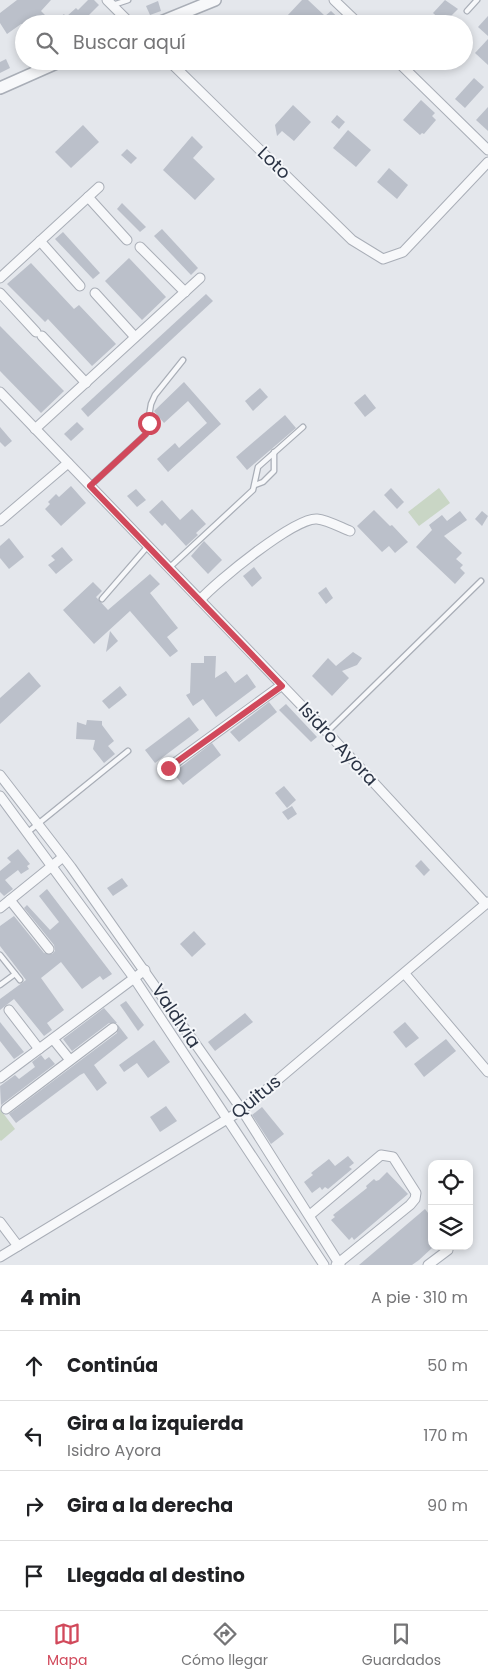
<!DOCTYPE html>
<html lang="es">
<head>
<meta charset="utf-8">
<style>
  body { margin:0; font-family:Poppins,sans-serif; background:#f2f2f2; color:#202124 }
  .controls { position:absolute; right:15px; bottom:15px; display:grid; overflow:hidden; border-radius:10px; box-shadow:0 2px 8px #0003 }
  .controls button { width:45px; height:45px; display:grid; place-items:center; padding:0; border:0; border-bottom:1px solid #e0e0e0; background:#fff; color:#202124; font:25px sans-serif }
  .stop { position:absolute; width:15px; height:15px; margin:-11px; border:4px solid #d1495b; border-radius:50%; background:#fff }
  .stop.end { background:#d1495b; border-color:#fff; box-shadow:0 1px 5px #0008 }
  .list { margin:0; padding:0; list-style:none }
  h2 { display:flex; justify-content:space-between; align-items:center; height:65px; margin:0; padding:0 20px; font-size:21px }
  h2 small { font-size:16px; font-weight:400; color:#757577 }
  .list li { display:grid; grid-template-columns:32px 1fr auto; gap:15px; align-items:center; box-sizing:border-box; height:70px; padding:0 20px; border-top:1px solid #e0e0e0 }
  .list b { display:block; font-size:19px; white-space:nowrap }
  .list p { margin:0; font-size:16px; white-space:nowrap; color:#757577 }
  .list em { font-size:16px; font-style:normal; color:#757577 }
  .icon { flex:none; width:28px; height:28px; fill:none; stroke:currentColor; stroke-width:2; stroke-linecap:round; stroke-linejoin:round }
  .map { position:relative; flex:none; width:488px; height:1265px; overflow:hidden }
  .search { position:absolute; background:#fff; box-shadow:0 2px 8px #0003; left:15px; right:15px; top:15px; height:55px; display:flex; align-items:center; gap:12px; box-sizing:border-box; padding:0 18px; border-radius:28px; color:#757577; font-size:19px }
  .sheet { height:345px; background:#fff }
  nav { display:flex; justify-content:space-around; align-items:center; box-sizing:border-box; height:70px; border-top:1px solid #e0e0e0; background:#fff; font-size:14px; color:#757577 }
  nav a { display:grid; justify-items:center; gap:2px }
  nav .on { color:#d1495b }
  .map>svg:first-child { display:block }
  .green { fill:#c9d6c5 }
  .building { fill:#bbc0ca }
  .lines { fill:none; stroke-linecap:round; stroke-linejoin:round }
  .service-casing { stroke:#a9aeb7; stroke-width:7 }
  .minor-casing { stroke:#a9aeb7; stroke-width:11 }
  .tertiary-casing { stroke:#a9aeb7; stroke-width:14 }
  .service { stroke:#f7f8fa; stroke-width:4.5 }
  .minor { stroke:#f7f8fa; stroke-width:9 }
  .tertiary { stroke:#f7f8fa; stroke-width:11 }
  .route { stroke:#d1495b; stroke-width:6 }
  .labels { text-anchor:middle; stroke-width:4; stroke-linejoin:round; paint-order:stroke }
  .street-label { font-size:18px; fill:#2b3445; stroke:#f4f6f9 }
</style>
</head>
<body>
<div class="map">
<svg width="488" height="1265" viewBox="0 0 488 1265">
  <rect width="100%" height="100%" fill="#e4e7ec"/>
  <g class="green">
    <polygon points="439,488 450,503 419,526 408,512"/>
    <polygon points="0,1109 15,1129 1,1141 0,1140"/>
  </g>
  <g class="building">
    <polygon points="17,0 51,0 41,11 48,18 43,24 21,24 7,34 0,23 0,13"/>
    <polygon points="88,0 94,0 99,5 80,24 52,24 64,14 66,17 76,8 78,10"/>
    <polygon points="302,0 308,0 325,16 331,11 345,24 296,24 287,16"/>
    <polygon points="445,0 458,9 444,23 433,13"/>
    <polygon points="158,1 161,11 150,15 146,6"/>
    <polygon points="488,16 488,36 478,27"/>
    <polygon points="488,39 488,65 475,53"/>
    <polygon points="6,59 10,68 0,73 0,62"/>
    <polygon points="474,78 484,87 465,108 455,99"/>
    <polygon points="421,100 435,113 432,116 436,120 424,134 422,133 420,135 403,120"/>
    <polygon points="293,105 311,122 294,141 282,131 277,136 275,125"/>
    <polygon points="488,107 488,131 476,120"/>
    <polygon points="337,115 345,122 339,129 331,122"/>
    <polygon points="83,125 99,142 71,168 55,152"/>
    <polygon points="348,130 371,150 356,167 333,148"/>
    <polygon points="192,136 203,147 193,158 215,179 195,200 163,170"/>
    <polygon points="127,149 137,158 131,164 121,155"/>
    <polygon points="389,168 408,185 397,199 377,182"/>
    <polygon points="122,203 146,227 140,232 117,209"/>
    <polygon points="162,229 198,268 191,275 154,236"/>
    <polygon points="63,232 100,273 93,279 55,239"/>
    <polygon points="129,258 166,297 142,320 105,281"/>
    <polygon points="31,263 74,309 79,305 116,344 92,366 48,319 45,322 7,284"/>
    <polygon points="206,294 213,301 88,417 81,409"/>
    <polygon points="0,326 64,391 41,413 0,371"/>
    <polygon points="184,382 221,424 168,472 157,459 175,443 179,448 207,423 188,401 164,423 154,411"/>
    <polygon points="260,388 268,397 253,411 245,401"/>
    <polygon points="365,394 376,408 365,417 354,403"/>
    <polygon points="285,415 296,428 247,470 236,457"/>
    <polygon points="77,422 84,429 71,441 64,434"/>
    <polygon points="0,427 12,441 5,447 0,442"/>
    <polygon points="71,486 86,503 61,526 45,509 50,504 48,502 56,494 59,497"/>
    <polygon points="391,488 404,502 397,509 384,495"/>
    <polygon points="136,489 146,500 137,507 127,496"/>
    <polygon points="162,500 180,520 192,509 206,524 196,533 198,535 186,546 165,523 162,526 149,512"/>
    <polygon points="374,510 390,526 392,525 408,542 395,553 389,546 382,552 357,526"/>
    <polygon points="460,511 467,520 444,536 462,553 456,559 463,565 460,568 465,573 455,584 416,547 432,530 429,525 442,515 447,521"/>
    <polygon points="482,511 488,516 482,526 475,519"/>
    <polygon points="9,538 24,557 9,569 0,558 0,546"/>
    <polygon points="204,541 222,560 208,574 191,556"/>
    <polygon points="62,547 73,560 56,574 48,565 55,560 51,556"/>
    <polygon points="254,567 262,578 252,587 243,576"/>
    <polygon points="150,574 160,584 150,593 178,628 167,637 178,651 170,657 130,611 94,644 63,610 93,582 102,591 96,597 108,610"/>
    <polygon points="326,587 333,598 326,604 318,593"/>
    <polygon points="110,631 118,641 106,652"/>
    <polygon points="353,652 362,658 357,665 342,671 349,678 332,696 312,676 328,658 336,666"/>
    <polygon points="204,656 216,656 215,678 226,671 235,683 247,674 256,687 216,717 203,699 193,706 186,695 190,693 191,663 204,663"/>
    <polygon points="29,672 41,686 0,724 0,698"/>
    <polygon points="120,686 127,695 109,709 102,701"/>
    <polygon points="269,702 277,712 239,742 230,732"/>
    <polygon points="286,704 317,737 311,742 279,710"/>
    <polygon points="189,717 199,730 155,763 145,750"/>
    <polygon points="87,720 102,721 102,725 114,741 108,746 115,754 104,763 93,749 95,740 76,739 77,722 86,725"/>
    <polygon points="212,743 221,755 183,785 173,773"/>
    <polygon points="284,786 296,800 287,808 275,793"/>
    <polygon points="292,806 297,814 288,820 282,812"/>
    <polygon points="18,849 30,864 27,866 29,869 21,874 18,870 5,880 13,889 4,896 0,892 0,871 11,862 7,858"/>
    <polygon points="421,860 430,870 424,876 415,866"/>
    <polygon points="122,878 128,886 113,896 107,888"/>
    <polygon points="47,889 112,974 103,980 100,976 82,989 61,962 41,978 64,1010 47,1023 52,1030 44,1036 14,999 0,1010 0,999 26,980 0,946 0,926 14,916 44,953 52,954 55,951 54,945 24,908 27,905 50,930 59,922 39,896"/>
    <polygon points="194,931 206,944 192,957 180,944"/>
    <polygon points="126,1001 144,1025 138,1031 120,1005"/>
    <polygon points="104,1008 117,1023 109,1023 72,1051 63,1039"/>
    <polygon points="245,1013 253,1022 215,1051 208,1042"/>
    <polygon points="0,1022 24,1052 14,1059 0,1041"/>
    <polygon points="405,1022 419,1038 406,1048 393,1032"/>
    <polygon points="118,1025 128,1038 94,1065 107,1083 97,1091 84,1073 80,1075 16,1123 9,1114 117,1033"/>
    <polygon points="446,1039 456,1051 424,1077 414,1064"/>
    <polygon points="154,1040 170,1062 148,1078 137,1063 124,1072 119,1065"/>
    <polygon points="41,1055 45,1060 49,1057 55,1064 1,1105 0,1086 15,1075 19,1079 35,1067 32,1062"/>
    <polygon points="166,1106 177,1121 160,1132 150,1117"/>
    <polygon points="262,1107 284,1134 271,1144 252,1115"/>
    <polygon points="348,1156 354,1163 349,1167 352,1169 328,1189 325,1187 322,1190 320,1187 312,1193 304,1182 313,1175 311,1173 329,1159 335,1166"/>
    <polygon points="387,1172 408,1194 354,1240 352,1237 349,1240 331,1220 335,1217 333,1215 367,1188 366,1186 374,1179 376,1181 379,1180"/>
    <polygon points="425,1209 432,1218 432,1248 419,1260 412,1265 359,1265"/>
  </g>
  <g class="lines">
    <defs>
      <g id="service">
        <polyline points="113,5 128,0"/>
        <polyline points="467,11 477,0"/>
        <polyline points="255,485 263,482 274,471 274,452"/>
        <polyline points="90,486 146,434 151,404 155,395 183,360"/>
        <polyline points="169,568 253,490 258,467 303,427"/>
        <polyline points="102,599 148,546"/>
        <polyline points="327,732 481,581"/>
        <polyline points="28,832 128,751"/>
        <polyline points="0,955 20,980"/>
        <polyline points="0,985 15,974"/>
      </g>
      <g id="minor">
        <polyline points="107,0 131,24"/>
        <polyline points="334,0 359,24"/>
        <polyline points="169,61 352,240 383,259 403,252 488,162"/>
        <polyline points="397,61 488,150"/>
        <polyline points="88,197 127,240"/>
        <polyline points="40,241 80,286"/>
        <polyline points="140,247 185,292"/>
        <polyline points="0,278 99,187"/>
        <polyline points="0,293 36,332"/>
        <polyline points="95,293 135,337"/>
        <polyline points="42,336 86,383"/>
        <polyline points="0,392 327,732 486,904"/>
        <polyline points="35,429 200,278"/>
        <polyline points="0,521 68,463"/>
        <path d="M200 600C216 582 295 517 317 519 327 520 340 527 350 531"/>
        <polyline points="168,768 282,685"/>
        <polyline points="0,775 71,867 242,1110 340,1265"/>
        <polyline points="0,796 134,978 324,1265"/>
        <polyline points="10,900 49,949"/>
        <polyline points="0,908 63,857"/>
        <polyline points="405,974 488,1072"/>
        <polyline points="9,1010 39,1049"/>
        <polyline points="53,1039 70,1060"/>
        <polyline points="0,1078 145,970"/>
        <polyline points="6,1109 113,1028"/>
        <polyline points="310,1215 381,1155 393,1157 416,1193 415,1199 410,1205 336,1265"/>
        <polyline points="0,1222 18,1246"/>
        <polyline points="0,1257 242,1110 488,902"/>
        <polyline points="428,1265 448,1250"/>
      </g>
      <g id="tertiary">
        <polyline points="156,24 215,0"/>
        <polyline points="0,88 61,61"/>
      </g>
    </defs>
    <use href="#service" class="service-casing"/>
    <use href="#minor" class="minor-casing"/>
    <use href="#tertiary" class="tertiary-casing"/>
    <use href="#service" class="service"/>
    <use href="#minor" class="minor"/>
    <use href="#tertiary" class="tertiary"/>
  </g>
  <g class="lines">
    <polyline class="route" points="149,423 146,434 90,486 282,686 168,768"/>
  </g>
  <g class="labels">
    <g class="street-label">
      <text transform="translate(274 163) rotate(44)" y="6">Loto</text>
      <text transform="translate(338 744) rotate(47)" y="6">Isidro Ayora</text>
      <text transform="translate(176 1016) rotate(56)" y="6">Valdivia</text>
      <text transform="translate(256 1097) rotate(-39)" y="6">Quitus</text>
    </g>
  </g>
</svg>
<div class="controls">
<button><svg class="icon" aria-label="locate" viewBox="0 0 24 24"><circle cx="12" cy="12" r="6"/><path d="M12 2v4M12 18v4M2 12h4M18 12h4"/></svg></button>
<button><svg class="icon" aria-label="layers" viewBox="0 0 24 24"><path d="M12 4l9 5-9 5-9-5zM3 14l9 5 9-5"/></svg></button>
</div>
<div class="stop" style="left:149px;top:423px"></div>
<div class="stop end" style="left:168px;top:768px"></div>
<div class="search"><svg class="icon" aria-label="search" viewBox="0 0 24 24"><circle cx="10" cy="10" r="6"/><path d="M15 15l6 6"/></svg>Buscar aquí</div>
</div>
<section class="sheet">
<h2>4 min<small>A pie · 310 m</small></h2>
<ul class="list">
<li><svg class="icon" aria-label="ahead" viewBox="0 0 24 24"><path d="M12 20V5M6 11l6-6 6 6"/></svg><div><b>Continúa</b></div><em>50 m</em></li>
<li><svg class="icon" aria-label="left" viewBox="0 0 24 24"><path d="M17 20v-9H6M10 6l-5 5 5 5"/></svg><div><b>Gira a la izquierda</b><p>Isidro Ayora</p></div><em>170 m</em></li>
<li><svg class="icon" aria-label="right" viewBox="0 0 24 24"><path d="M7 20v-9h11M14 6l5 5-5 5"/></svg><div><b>Gira a la derecha</b></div><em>90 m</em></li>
<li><svg class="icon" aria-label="arrive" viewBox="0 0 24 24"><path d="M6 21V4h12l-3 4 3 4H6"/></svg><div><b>Llegada al destino</b></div></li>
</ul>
</section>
<nav>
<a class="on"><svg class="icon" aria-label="map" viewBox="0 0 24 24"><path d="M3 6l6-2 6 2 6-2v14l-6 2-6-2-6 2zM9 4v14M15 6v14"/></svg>Mapa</a>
<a><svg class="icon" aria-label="directions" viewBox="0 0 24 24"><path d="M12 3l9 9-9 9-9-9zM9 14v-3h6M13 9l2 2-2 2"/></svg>Cómo llegar</a>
<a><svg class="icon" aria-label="saved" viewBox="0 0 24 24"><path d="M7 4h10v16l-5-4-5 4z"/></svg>Guardados</a>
</nav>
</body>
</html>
